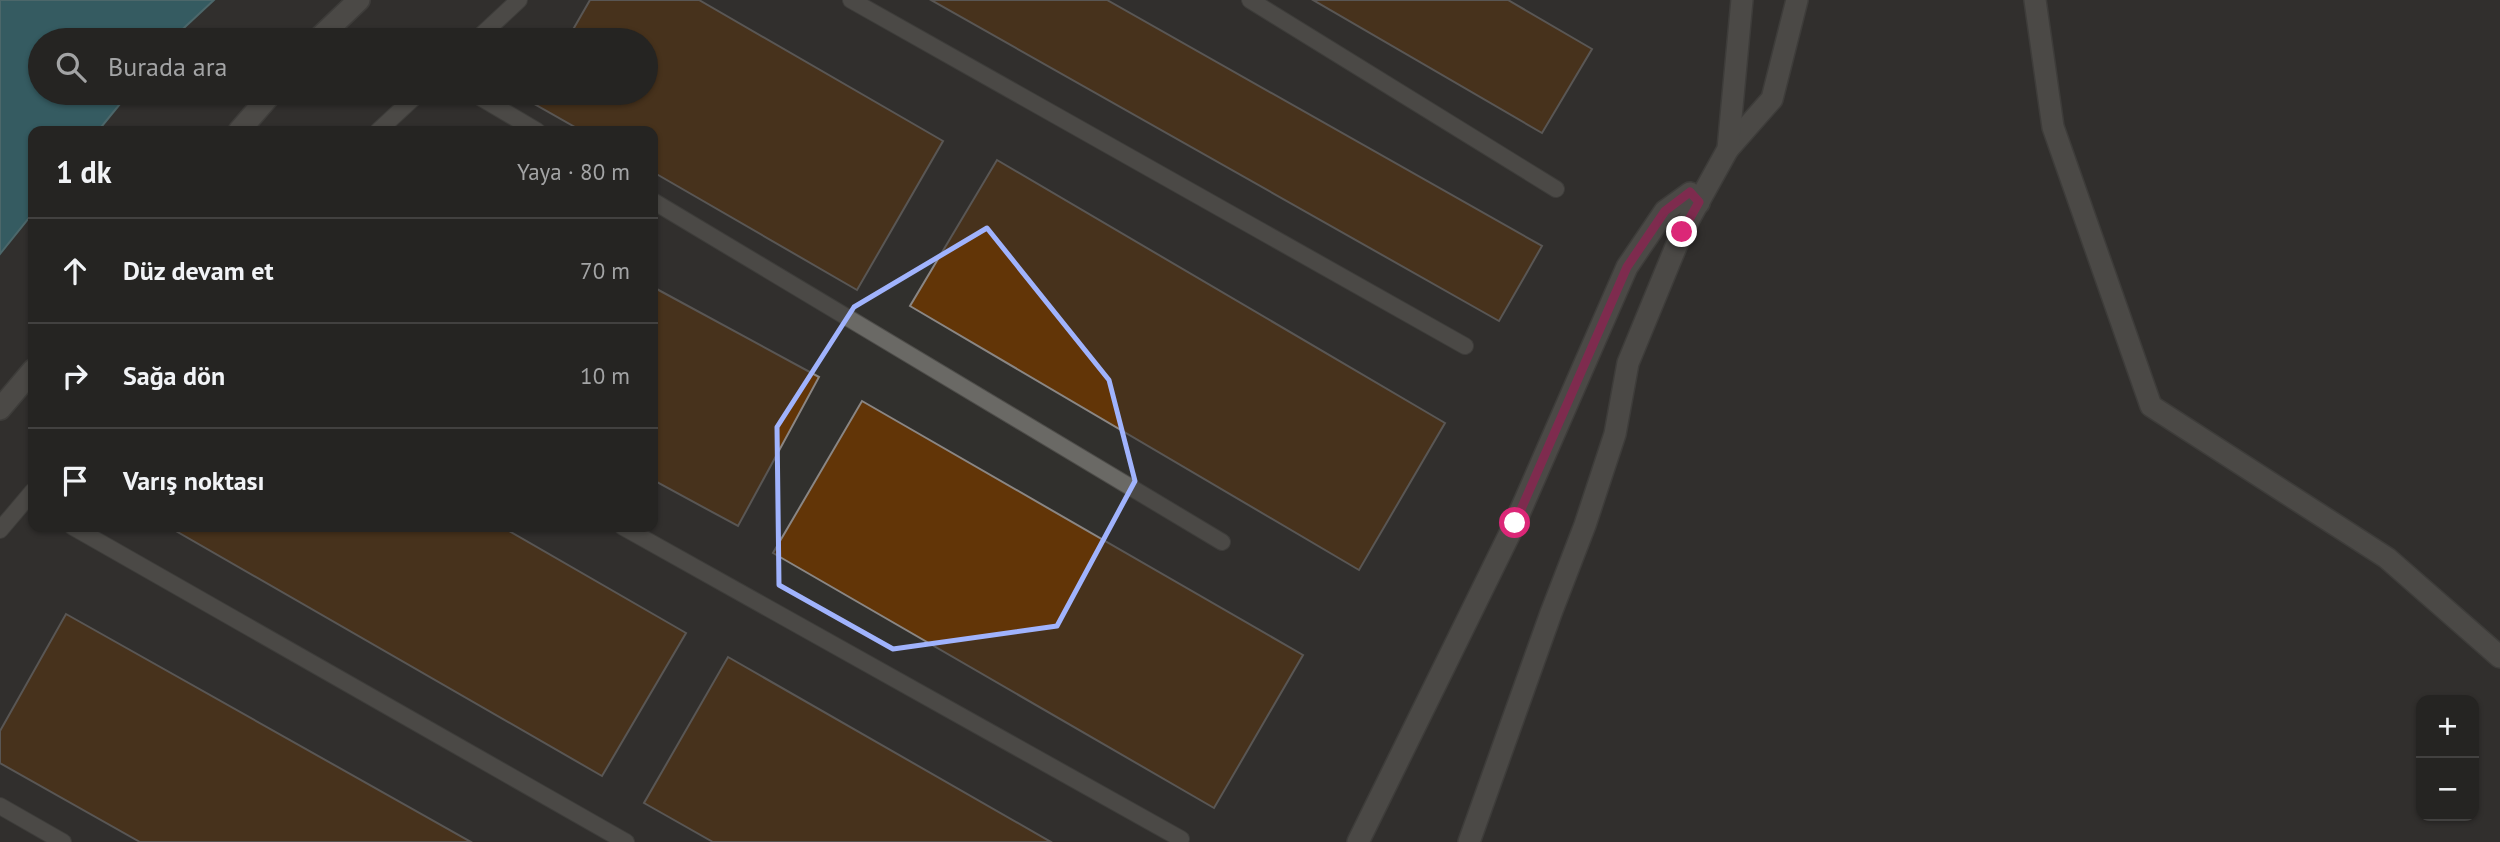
<!DOCTYPE html>
<html lang="tr">
<head>
<meta charset="utf-8">
<style>
  body { margin:0; font-family:"PT Sans",sans-serif; background:#31302f; color:#f1f3f6 }
  .controls { position:absolute; right:21px; bottom:21px; display:grid; overflow:hidden; border-radius:14px; box-shadow:0 2px 5px #0004 }
  .controls button { width:63px; height:63px; display:grid; place-items:center; padding:0; border:0; border-bottom:2px solid #424140; background:#252422; color:#f1f3f6; font:35px sans-serif }
  .stop { position:absolute; width:21px; height:21px; margin:-16px; border:5px solid #db2777; border-radius:50%; background:#fff }
  .stop.end { background:#db2777; border-color:#fff; box-shadow:0 2px 7px #0008 }
  .list { margin:0; padding:0; list-style:none }
  h2 { display:flex; justify-content:space-between; align-items:center; height:91px; margin:0; padding:0 28px; font-size:30px }
  h2 small { font-size:23px; font-weight:400; color:#a3a4a5 }
  .list li { display:grid; grid-template-columns:46px 1fr auto; gap:21px; align-items:center; box-sizing:border-box; height:105px; padding:0 28px; border-top:2px solid #424140 }
  .list b { display:block; font-size:26px; white-space:nowrap }
  .list em { font-size:23px; font-style:normal; color:#a3a4a5 }
  .icon { flex:none; width:38px; height:38px; fill:none; stroke:currentColor; stroke-width:2; stroke-linecap:round; stroke-linejoin:round }
  .map { position:relative; flex:none; width:2500px; height:842px; overflow:hidden }
  .search { position:absolute; background:#252422; box-shadow:0 2px 5px #0004; left:28px; top:28px; width:630px; height:77px; display:flex; align-items:center; gap:18px; box-sizing:border-box; padding:0 24px; border-radius:38px; color:#a3a4a5; font-size:26px }
  .panel { position:absolute; background:#252422; box-shadow:0 2px 5px #0004; left:28px; top:126px; width:630px; height:406px; border-radius:14px }
  .map>svg:first-child { display:block }
  .water { fill:#3b91a0; stroke:#6eaab4; stroke-width:2 }
  .building { fill:#623507; stroke:#8a8684; stroke-width:2 }
  .lines { fill:none; stroke-linecap:round; stroke-linejoin:round }
  .lane-casing { stroke:#4e4d4a; stroke-width:18 }
  .street-casing { stroke:#4e4d4a; stroke-width:24 }
  .secondary-casing { stroke:#4e4d4a; stroke-width:24 }
  .lane { stroke:#6a6965; stroke-width:16 }
  .street { stroke:#6a6965; stroke-width:21 }
  .secondary { stroke:#6a6965; stroke-width:21 }
  .route { stroke:#db2777; stroke-width:9 }
  .marked { fill:none; stroke:#a0b3fd; stroke-width:5; stroke-linejoin:round }
</style>
</head>
<body>
<div class="map">
<svg width="2500" height="842" viewBox="0 0 2500 842">
  <rect width="100%" height="100%" fill="#31302d"/>
  <polygon class="water" points="0,0 214,0 171,40 40,40 40,93 129,93 98,131 33,131 33,213 0,254"/>
  <g class="building">
    <polygon points="590,0 699,0 943,141 857,290 653,172 653,131 582,131 531,102 536,93 646,93 646,40 567,40"/>
    <polygon points="931,0 1107,0 1542,246 1499,321"/>
    <polygon points="1313,0 1508,0 1592,49 1542,133"/>
    <polygon points="997,160 1445,423 1359,570 910,306"/>
    <polygon points="653,287 819,377 738,526 653,480"/>
    <polygon points="862,401 1303,655 1214,808 773,553"/>
    <polygon points="169,527 502,527 686,633 602,776"/>
    <polygon points="66,614 471,842 140,842 0,763 0,731"/>
    <polygon points="728,657 1051,842 713,842 644,803"/>
  </g>
  <g class="lines">
    <defs>
      <g id="lane">
        <polyline points="851,0 1465,346"/>
        <polyline points="1250,0 1556,189"/>
        <polyline points="476,40 519,0"/>
        <polyline points="473,93 537,131"/>
        <polyline points="378,131 419,93"/>
        <polyline points="653,201 1222,542"/>
        <polyline points="73,527 626,842"/>
        <polyline points="623,527 1181,839"/>
        <polyline points="0,530 33,491"/>
        <polyline points="0,806 63,842"/>
      </g>
      <g id="street">
        <polyline points="2035,0 2053,127 2151,406 2387,558 2500,657"/>
        <polyline points="1728,149 1772,99 1797,0"/>
        <polyline points="1358,842 1515,523 1627,267 1665,211 1690,193 1699,203"/>
        <polyline points="1469,842 1551,613 1585,525 1615,434 1628,363 1682,232 1728,149 1742,0"/>
      </g>
      <g id="secondary">
        <polyline points="317,40 359,0"/>
        <polyline points="239,131 272,93"/>
        <polyline points="0,409 33,370"/>
      </g>
    </defs>
    <use href="#lane" class="lane-casing"/>
    <use href="#street" class="street-casing"/>
    <use href="#secondary" class="secondary-casing"/>
    <use href="#lane" class="lane"/>
    <use href="#street" class="street"/>
    <use href="#secondary" class="secondary"/>
  </g>
  <g class="lines">
    <polyline class="route" points="1515,523 1627,267 1665,211 1690,192 1699,202 1682,232"/>
  </g>
  <path d="M0 0H2500V842H0ZM987 228 1109 380 1135 481 1057 626 893 649 779 585 777 427 854 307Z" fill="#31302d" fill-opacity=".55" fill-rule="evenodd"/>
  <path class="marked" d="M987 228 1109 380 1135 481 1057 626 893 649 779 585 777 427 854 307Z"/>
</svg>
<div class="controls">
<button>+</button>
<button>−</button>
</div>
<div class="stop" style="left:1515px;top:523px"></div>
<div class="stop end" style="left:1682px;top:232px"></div>
<div class="search"><svg class="icon" aria-label="search" viewBox="0 0 24 24"><circle cx="10" cy="10" r="6"/><path d="M15 15l6 6"/></svg>Burada ara</div>
<section class="panel">
<h2>1 dk<small>Yaya · 80 m</small></h2>
<ul class="list">
<li><svg class="icon" aria-label="ahead" viewBox="0 0 24 24"><path d="M12 20V5M6 11l6-6 6 6"/></svg><div><b>Düz devam et</b></div><em>70 m</em></li>
<li><svg class="icon" aria-label="right" viewBox="0 0 24 24"><path d="M7 20v-9h11M14 6l5 5-5 5"/></svg><div><b>Sağa dön</b></div><em>10 m</em></li>
<li><svg class="icon" aria-label="arrive" viewBox="0 0 24 24"><path d="M6 21V4h12l-3 4 3 4H6"/></svg><div><b>Varış noktası</b></div></li>
</ul>
</section>
</div>
</body>
</html>
